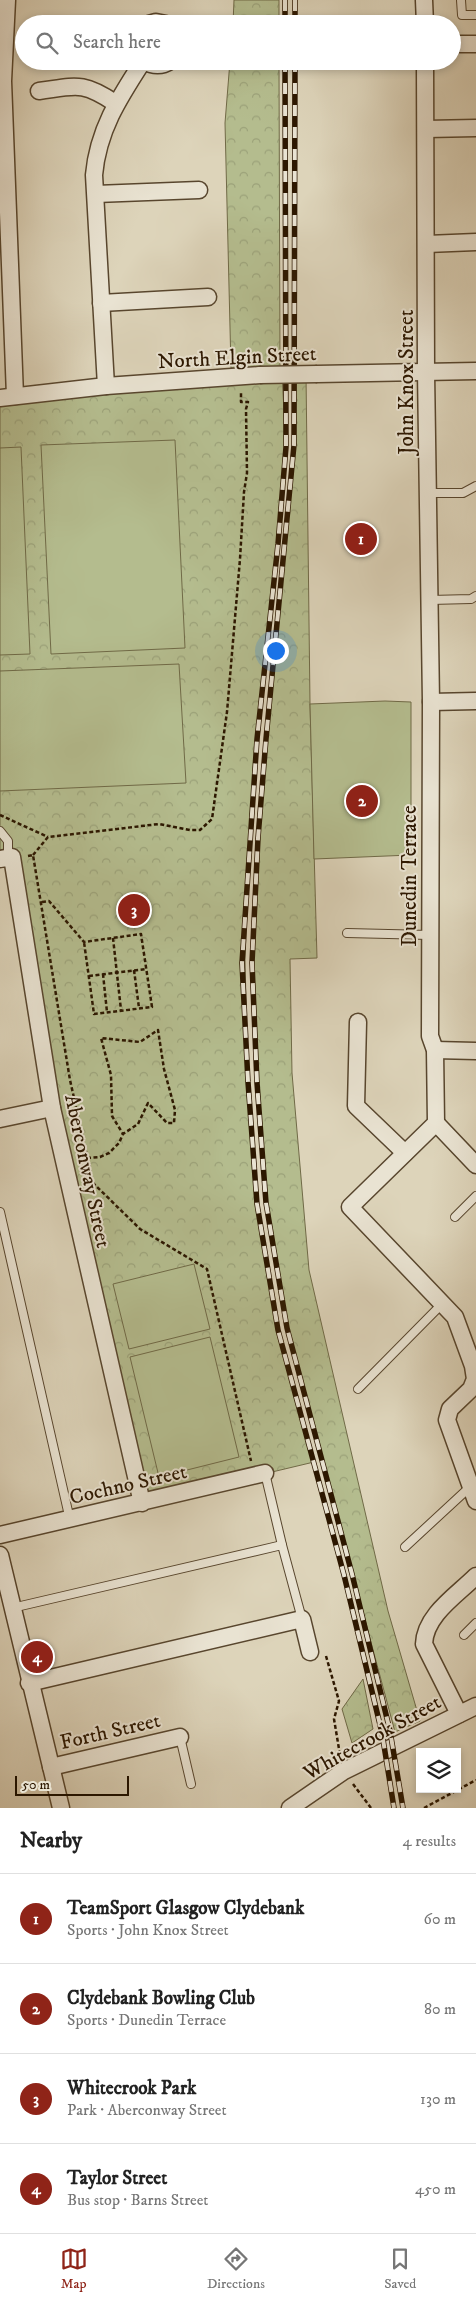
<!DOCTYPE html>
<html lang="en">
<head>
<meta charset="utf-8">
<style>
  body { margin:0; font-family:"IM FELL DW Pica",serif; background:#f2f2f2; color:#222 }
  .controls { position:absolute; right:15px; bottom:15px; display:grid; overflow:hidden; border-radius:0px; box-shadow:0 2px 8px #0003 }
  .controls button { width:45px; height:45px; display:grid; place-items:center; padding:0; border:0; border-bottom:1px solid #e0e0e0; background:#fff; color:#222; font:25px sans-serif }
  .scale { position:absolute; left:15px; bottom:12px; width:114px; box-sizing:border-box; padding-left:5px; border:2px solid #2c1700; border-top:0; font-size:14px; line-height:18px; white-space:nowrap; color:#2c1700; -webkit-text-stroke:4px #e9e3d2; paint-order:stroke }
  .you { position:absolute; left:275px; top:650px; width:18px; height:18px; margin:-12px; border:4px solid #fff; border-radius:50%; background:#1a73e8; box-shadow:0 0 0 8px #1a73e833 }
  .badge { display:grid; place-items:center; width:32px; height:32px; border-radius:50%; background:#8f2418; color:#fff; font-size:16px; font-weight:700 }
  .pin { position:absolute; translate:-50% -50%; border:2px solid #fff; box-shadow:0 1px 5px #0006 }
  .list { margin:0; padding:0; list-style:none }
  h2 { display:flex; justify-content:space-between; align-items:center; height:65px; margin:0; padding:0 20px; font-size:21px }
  h2 small { font-size:16px; font-weight:400; color:#767676 }
  .list li { display:grid; grid-template-columns:32px 1fr auto; gap:15px; align-items:center; box-sizing:border-box; height:90px; padding:0 20px; border-top:1px solid #e0e0e0 }
  .list b { display:block; font-size:19px; white-space:nowrap }
  .list p { margin:0; font-size:16px; white-space:nowrap; color:#767676 }
  .list em { font-size:16px; font-style:normal; color:#767676 }
  .icon { flex:none; width:28px; height:28px; fill:none; stroke:currentColor; stroke-width:2; stroke-linecap:round; stroke-linejoin:round }
  .map { position:relative; flex:none; width:476px; height:1808px; overflow:hidden }
  .search { position:absolute; background:#fff; box-shadow:0 2px 8px #0003; left:15px; right:15px; top:15px; height:55px; display:flex; align-items:center; gap:12px; box-sizing:border-box; padding:0 18px; border-radius:28px; color:#767676; font-size:19px }
  .sheet { height:425px; background:#fff }
  nav { display:flex; justify-content:space-around; align-items:center; box-sizing:border-box; height:70px; border-top:1px solid #e0e0e0; background:#fff; font-size:14px; color:#767676 }
  nav a { display:grid; justify-items:center; gap:2px }
  nav .on { color:#8f2418 }
  .map>svg:first-child { display:block }
  .forest { fill:url(#forest-crowns); stroke:#706a47 }
  .pitch { fill:#b4bc8e; stroke:#706a47 }
  .lines { fill:none; stroke-linecap:round; stroke-linejoin:round }
  .lane-casing { stroke:#58462e; stroke-width:10 }
  .street-casing { stroke:#58462e; stroke-width:19 }
  .path { stroke:#2c1700; stroke-width:2.5; stroke-dasharray:4 2.5; stroke-linecap:butt }
  .lane { stroke:#e9e3d2; stroke-width:8 }
  .street { stroke:#e9e3d2; stroke-width:16 }
  .rail-casing { stroke:#2c1700; stroke-width:5.5 }
  .rail { stroke:#e9e3d2; stroke-width:4; stroke-dasharray:11; stroke-linecap:butt }
  .street-bridge-casing { stroke:#58462e; stroke-width:19; stroke-linecap:butt }
  .street-bridge { stroke:#e9e3d2; stroke-width:16 }
  .labels { text-anchor:middle; stroke-width:4; stroke-linejoin:round; paint-order:stroke }
  .street-label { font-size:21px; fill:#2c1700; stroke:#e9e3d2 }
</style>
</head>
<body>
<div class="map">
<svg width="476" height="1808" viewBox="0 0 476 1808">
  <defs>
    <pattern id="forest-crowns" width="20" height="18" patternUnits="userSpaceOnUse" patternTransform="scale(1.25)"><rect width="20" height="18" fill="#b4bc8e"/><path d="M2 6a3 3 0 1 1 6 0M12 15a3 3 0 1 1 6 0" fill="none" stroke="#9ba179"/></pattern>
  </defs>
  <rect width="100%" height="100%" fill="#ddd4ba"/>
  <filter id="stains"><feTurbulence type="fractalNoise" baseFrequency=".004" numOctaves="4"/><feColorMatrix values="0 0 0 0 .2 0 0 0 0 .09 0 0 0 0 .02 0 0 0 .5 -.17"/></filter>
  <radialGradient id="worn" r=".72"><stop offset=".6" stop-color="#630" stop-opacity="0"/><stop offset="1" stop-color="#630" stop-opacity=".3"/></radialGradient>
  <g class="forest">
    <polygon points="234,0 279,0 279,24 233,24"/>
    <polygon points="230,61 279,61 280,367 231,368 225,123"/>
    <polygon points="294,374 306,374 310,704 317,958 290,959 292,1073 309,1270 388,1611 420,1721 395,1732 287,1328 266,1203 257,1083 252,963 258,838 266,739 294,445"/>
    <polygon points="282,375 286,447 250,836 245,960 248,1082 257,1204 278,1330 314,1462 142,1503 97,1308 12,858 0,859 0,398"/>
    <polygon points="363,1679 373,1729 352,1743 342,1709"/>
  </g>
  <g class="pitch">
    <polygon points="175,440 185,648 51,654 41,445"/>
    <polygon points="21,447 30,654 0,655 0,448"/>
    <polygon points="179,664 186,783 0,791 0,671"/>
    <polygon points="385,701 411,702 411,855 314,859 310,704"/>
    <polygon points="194,1264 210,1329 129,1349 113,1284"/>
    <polygon points="210,1337 239,1457 159,1477 130,1357"/>
  </g>
  <g class="lines">
    <defs>
      <g id="lane">
        <polyline points="461,0 462,15 476,15"/>
        <polyline points="428,493 463,493 476,486"/>
        <polyline points="430,600 471,599 476,596"/>
        <polyline points="0,831 8,841 8,858"/>
        <polyline points="347,933 430,935"/>
        <polyline points="0,1212 70,1520"/>
        <polyline points="455,1217 476,1196"/>
        <polyline points="358,1389 442,1304"/>
        <polyline points="265,1473 282,1545"/>
        <polyline points="405,1547 471,1486"/>
        <polyline points="12,1608 282,1545 302,1619"/>
        <polyline points="464,1635 476,1623"/>
        <polyline points="180,1737 191,1784"/>
      </g>
      <g id="street">
        <polyline points="7,0 3,81 15,396"/>
        <polyline points="424,0 425,24"/>
        <polyline points="149,24 156,22 166,24"/>
        <polyline points="452,44 476,44"/>
        <path d="M143 61C153 66 161 67 170 61"/>
        <polyline points="425,61 426,372 431,702 430,1036 435,1050 436,1123 350,1207 455,1317 473,1366 475,1379 471,1389 450,1409 447,1420 476,1501"/>
        <path d="M39 91C76 86 82 81 115 103"/>
        <polyline points="426,129 476,128"/>
        <polyline points="96,194 199,190"/>
        <polyline points="427,244 476,242"/>
        <polyline points="101,303 208,297"/>
        <polyline points="317,374 476,371"/>
        <path d="M106 386 94 175C98 130 119 98 143 61"/>
        <polyline points="0,398 106,386 260,375"/>
        <polyline points="431,702 476,701"/>
        <polyline points="0,859 12,857 52,1108 142,1503"/>
        <polyline points="358,1022 356,1106 405,1153"/>
        <polyline points="435,1050 476,1051"/>
        <polyline points="0,1119 52,1108"/>
        <polyline points="436,1123 476,1165"/>
        <polyline points="0,1535 265,1473"/>
        <polyline points="0,1555 61,1808"/>
        <polyline points="29,1683 302,1619 310,1652"/>
        <path d="M459 1714 424 1644C425 1615 457 1595 476 1576"/>
        <polyline points="51,1767 180,1737"/>
        <polyline points="290,1808 344,1771 476,1706"/>
      </g>
    </defs>
    <use href="#lane" class="lane-casing"/>
    <use href="#street" class="street-casing"/>
    <g class="path">
      <polyline points="0,815 48,837"/>
      <polyline points="33,855 48,837 159,824 190,830 200,830 212,819 227,712 240,559 244,492 247,473 246,409 248,402 241,402 241,391"/>
      <polyline points="28,856 33,855 70,1080 93,1183 140,1229 207,1269 251,1461"/>
      <polyline points="42,902 49,901 84,942 141,934 152,1007 94,1014 84,942"/>
      <polyline points="113,938 121,1010"/>
      <polyline points="134,970 139,1008"/>
      <polyline points="103,974 107,1012"/>
      <polyline points="89,976 146,969"/>
      <polyline points="87,1158 100,1157 109,1153 119,1143 123,1134 138,1124 148,1103 167,1123 174,1123 175,1110 164,1069 158,1030 140,1042 101,1038 111,1075 112,1116 123,1134"/>
      <polyline points="326,1656 339,1701 334,1719 340,1755"/>
      <polyline points="353,1784 371,1808"/>
      <polyline points="424,1808 476,1780"/>
    </g>
    <use href="#lane" class="lane"/>
    <use href="#street" class="street"/>
    <defs>
      <g id="rail">
        <polyline points="285,0 285,24"/>
        <polyline points="295,0 295,24"/>
        <polyline points="285,61 286,447 278,544 257,739 242,963 248,1082 257,1204 278,1330 344,1575 382,1733 394,1808"/>
        <polyline points="295,61 294,445 266,739 258,838 252,963 257,1083 266,1203 287,1328 352,1574 390,1731 403,1808"/>
      </g>
    </defs>
    <use href="#rail" class="rail-casing"/>
    <use href="#rail" class="rail"/>
    <defs>
      <polyline id="street-bridge" points="260,375 317,374"/>
    </defs>
    <use href="#street-bridge" class="street-bridge-casing"/>
    <use href="#street-bridge" class="street-bridge"/>
  </g>
  <g class="labels">
    <g class="street-label">
      <text transform="translate(237 357) rotate(-3)" y="7">North Elgin Street</text>
      <text transform="translate(406 382) rotate(-90)" y="7">John Knox Street</text>
      <text transform="translate(409 876) rotate(-90)" y="7">Dunedin Terrace</text>
      <text transform="translate(88 1171) rotate(78)" y="7">Aberconway Street</text>
      <text transform="translate(128 1484) rotate(-13)" y="7">Cochno Street</text>
      <text transform="translate(110 1731) rotate(-13)" y="7">Forth Street</text>
      <text transform="translate(372 1737) rotate(-29)" y="7">Whitecrook Street</text>
    </g>
  </g>
  <rect width="100%" height="100%" filter="url(#stains)"/>
  <rect width="100%" height="100%" fill="url(#worn)"/>
</svg>
<div class="controls">
<button><svg class="icon" aria-label="layers" viewBox="0 0 24 24"><path d="M12 4l9 5-9 5-9-5zM3 14l9 5 9-5"/></svg></button>
</div>
<div class="scale">50 m</div>
<div class="you"></div>
<div class="pin badge" style="left:361px;top:539px">1</div>
<div class="pin badge" style="left:362px;top:801px">2</div>
<div class="pin badge" style="left:134px;top:910px">3</div>
<div class="pin badge" style="left:37px;top:1657px">4</div>
<div class="search"><svg class="icon" aria-label="search" viewBox="0 0 24 24"><circle cx="10" cy="10" r="6"/><path d="M15 15l6 6"/></svg>Search here</div>
</div>
<section class="sheet">
<h2>Nearby<small>4 results</small></h2>
<ul class="list">
<li><span class="badge">1</span><div><b>TeamSport Glasgow Clydebank</b><p>Sports · John Knox Street</p></div><em>60 m</em></li>
<li><span class="badge">2</span><div><b>Clydebank Bowling Club</b><p>Sports · Dunedin Terrace</p></div><em>80 m</em></li>
<li><span class="badge">3</span><div><b>Whitecrook Park</b><p>Park · Aberconway Street</p></div><em>130 m</em></li>
<li><span class="badge">4</span><div><b>Taylor Street</b><p>Bus stop · Barns Street</p></div><em>450 m</em></li>
</ul>
</section>
<nav>
<a class="on"><svg class="icon" aria-label="map" viewBox="0 0 24 24"><path d="M3 6l6-2 6 2 6-2v14l-6 2-6-2-6 2zM9 4v14M15 6v14"/></svg>Map</a>
<a><svg class="icon" aria-label="directions" viewBox="0 0 24 24"><path d="M12 3l9 9-9 9-9-9zM9 14v-3h6M13 9l2 2-2 2"/></svg>Directions</a>
<a><svg class="icon" aria-label="saved" viewBox="0 0 24 24"><path d="M7 4h10v16l-5-4-5 4z"/></svg>Saved</a>
</nav>
</body>
</html>
